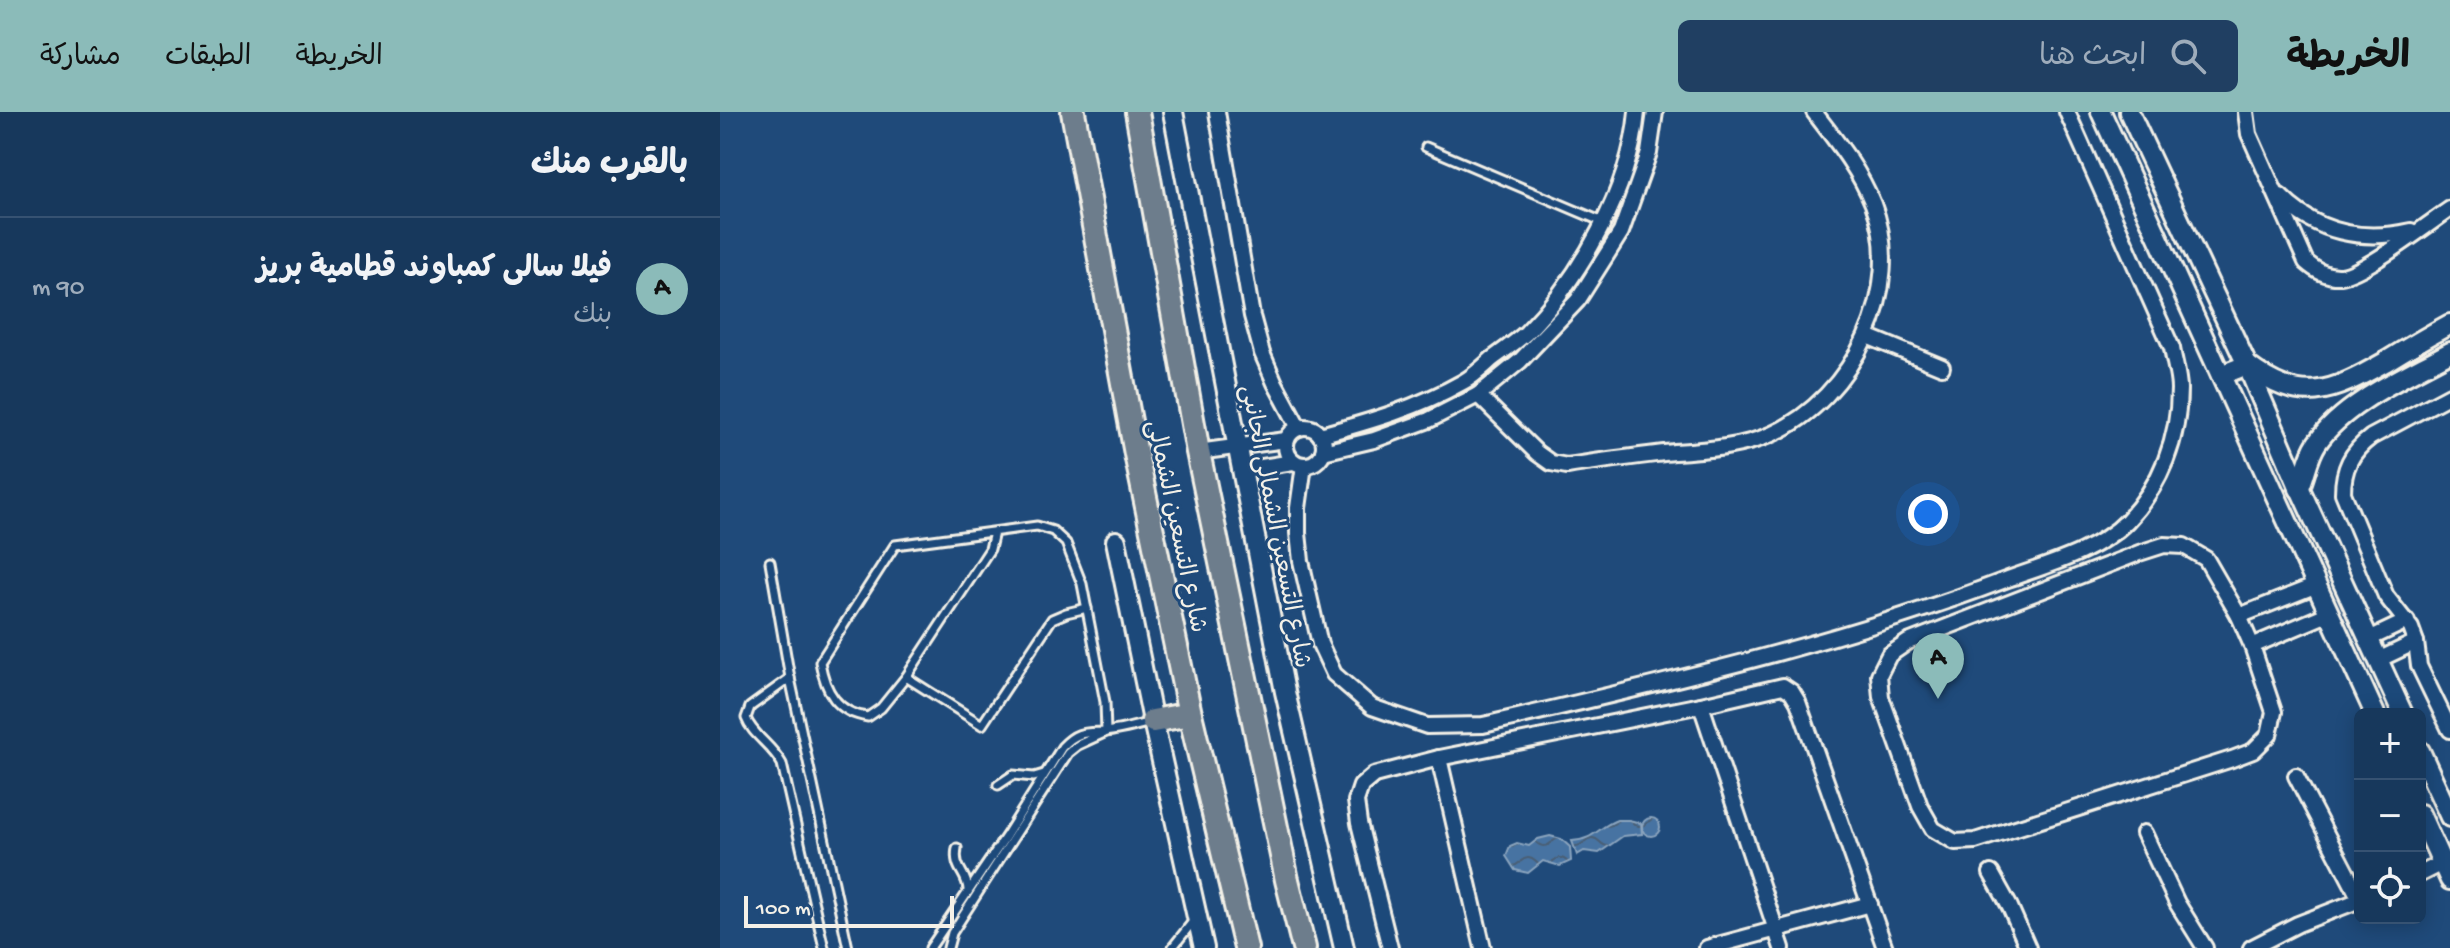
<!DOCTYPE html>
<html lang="ar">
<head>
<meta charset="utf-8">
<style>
  body { margin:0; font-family:"Gochi Hand","Playpen Sans Arabic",sans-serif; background:#203f62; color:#f1f3f6; direction:rtl }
  .controls { position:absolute; right:24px; bottom:24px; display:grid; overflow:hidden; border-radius:12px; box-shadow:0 4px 20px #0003 }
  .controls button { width:72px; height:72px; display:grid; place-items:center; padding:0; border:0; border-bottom:2px solid #365272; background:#17385c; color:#f1f3f6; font:40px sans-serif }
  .scale { position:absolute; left:24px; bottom:20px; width:210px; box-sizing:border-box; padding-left:8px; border:4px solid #f4f1e8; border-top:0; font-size:22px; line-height:28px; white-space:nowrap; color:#f4f1e8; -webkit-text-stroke:6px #1f4a7a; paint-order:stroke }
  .you { position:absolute; left:1208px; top:402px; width:28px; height:28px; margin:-20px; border:6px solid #fff; border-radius:50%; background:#1a73e8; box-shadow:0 0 0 12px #1a73e833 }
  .badge { display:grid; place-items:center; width:52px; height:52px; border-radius:50%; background:#8bbbb9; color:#111; font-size:26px; font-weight:700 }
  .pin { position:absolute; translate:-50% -66px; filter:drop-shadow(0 2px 4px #0008) }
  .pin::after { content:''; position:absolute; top:42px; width:28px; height:24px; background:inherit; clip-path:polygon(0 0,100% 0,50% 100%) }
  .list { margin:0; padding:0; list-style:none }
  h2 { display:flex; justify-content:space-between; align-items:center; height:104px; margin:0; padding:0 32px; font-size:34px }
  h2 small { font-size:26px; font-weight:400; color:#9eacbb }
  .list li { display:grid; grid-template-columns:52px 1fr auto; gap:24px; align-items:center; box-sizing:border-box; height:144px; padding:0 32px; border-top:2px solid #365272 }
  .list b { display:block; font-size:30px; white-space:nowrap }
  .list p { margin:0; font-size:26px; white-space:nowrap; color:#9eacbb }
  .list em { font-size:26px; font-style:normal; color:#9eacbb }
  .icon { flex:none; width:44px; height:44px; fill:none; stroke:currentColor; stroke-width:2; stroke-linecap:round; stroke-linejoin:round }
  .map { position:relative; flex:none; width:1730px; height:836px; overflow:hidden; direction:ltr }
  header { display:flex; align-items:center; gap:48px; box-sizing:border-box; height:112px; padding:0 40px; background:#8bbbb9; color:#111 }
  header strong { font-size:38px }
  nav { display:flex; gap:44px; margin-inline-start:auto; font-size:28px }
  .search { width:560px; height:72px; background:#203f62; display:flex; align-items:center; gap:20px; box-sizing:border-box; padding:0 28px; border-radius:12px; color:#9eacbb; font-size:30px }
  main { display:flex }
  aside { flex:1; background:#17385c }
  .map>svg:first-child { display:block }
  .water { fill:url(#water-waves); stroke:#8ca5be; stroke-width:2 }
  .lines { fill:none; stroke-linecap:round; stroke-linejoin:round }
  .service-casing { stroke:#f4f1e8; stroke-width:13 }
  .minor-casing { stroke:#f4f1e8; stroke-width:20 }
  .tertiary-casing { stroke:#f4f1e8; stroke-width:24 }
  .primary-casing { stroke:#f4f1e8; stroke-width:28 }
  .service { stroke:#1f4a7a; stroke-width:7 }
  .minor { stroke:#1f4a7a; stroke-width:14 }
  .tertiary { stroke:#1f4a7a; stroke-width:18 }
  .primary { stroke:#6d7d8c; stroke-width:22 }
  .labels { text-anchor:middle; stroke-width:6; stroke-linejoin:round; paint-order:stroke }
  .street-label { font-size:24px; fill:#f4f1e8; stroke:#1f4a7a }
</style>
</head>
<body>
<header>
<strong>الخريطة</strong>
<div class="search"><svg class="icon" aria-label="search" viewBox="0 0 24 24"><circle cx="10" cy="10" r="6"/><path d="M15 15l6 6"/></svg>ابحث هنا</div>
<nav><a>الخريطة</a><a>الطبقات</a><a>مشاركة</a></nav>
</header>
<main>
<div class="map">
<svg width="1730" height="836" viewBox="0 0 1730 836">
  <defs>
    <pattern id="water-waves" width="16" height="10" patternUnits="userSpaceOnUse" patternTransform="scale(2)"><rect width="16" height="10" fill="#4773a2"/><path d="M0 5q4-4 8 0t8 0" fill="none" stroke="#485e74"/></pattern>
  </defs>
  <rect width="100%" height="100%" fill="#1f4a7a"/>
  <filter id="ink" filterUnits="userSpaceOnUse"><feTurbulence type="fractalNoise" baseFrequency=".0125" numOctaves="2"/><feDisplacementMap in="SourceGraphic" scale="16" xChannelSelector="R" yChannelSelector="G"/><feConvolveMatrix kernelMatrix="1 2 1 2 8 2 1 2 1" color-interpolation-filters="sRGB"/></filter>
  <g filter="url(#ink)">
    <g class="water">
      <circle cx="931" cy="715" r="9"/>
      <path d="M897 708H909L921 711 922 722 903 724 879 741 864 739 857 743 852 729C874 728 878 715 897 708Z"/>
      <polygon points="830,724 841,727 850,735 851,749 840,754 823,749 808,761 795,758 786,744 790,734 797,731 809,734 818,727"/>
    </g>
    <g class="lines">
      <defs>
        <g id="service">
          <polyline points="706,35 883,110"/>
          <path d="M274 420 270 437 186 565 161 596 148 605C117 601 105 579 100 550L175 433 317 414 333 419 346 431 362 472 385 590 386 620"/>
          <polyline points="50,450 70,566 128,836"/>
          <polyline points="186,565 262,613 332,507 346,501 367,496"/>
          <path d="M70 566 30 595 26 606C32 623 52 633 62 652L104 836"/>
          <polyline points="278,673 293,663 314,665 324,662"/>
          <path d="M237 736C233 758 247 760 248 778"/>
          <path d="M210 836 286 724 342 635C357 619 364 621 384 620 399 619 416 614 431 610"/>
          <polyline points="228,836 232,821 348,641 358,633 384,621"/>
          <polyline points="452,836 475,807"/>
        </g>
        <g id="minor">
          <polyline points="497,0 532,204 542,241 555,271 579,316"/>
          <path d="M1526 0 1529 22 1586 150C1596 159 1607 165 1621 164 1643 162 1708 112 1730 97"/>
          <path d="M1560 84C1596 121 1642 130 1691 119"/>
          <polyline points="1147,224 1222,255"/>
          <path d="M758 283 817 341 831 351 847 354C879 349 912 345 944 341 979 338 1019 337 1052 322 1133 286 1186 177 1153 92 1139 57 1117 30 1094 0"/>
          <path d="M1730 283 1651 325C1631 340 1623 357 1623 381L1666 484 1691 516 1696 530 1699 554 1730 618"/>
          <circle cx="585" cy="334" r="19"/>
          <path d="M600 323C652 309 697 296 743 270 754 264 763 255 772 247 783 239 796 230 806 221 860 166 910 78 917 0"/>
          <polyline points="478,340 566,328"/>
          <polyline points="603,340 654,328 709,308 758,283 800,249 858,188 901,120 929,41 935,0"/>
          <path d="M584 353 578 396V421L581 449 600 532 614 562 652 595 707 614 763 613C939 572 1118 532 1288 467 1327 453 1378 439 1407 409 1441 373 1459 327 1459 277 1459 264 1454 249 1452 236L1347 0"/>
          <polyline points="523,358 573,350"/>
          <polygon points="1444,433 1464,434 1486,447 1519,504 1532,534 1554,600 1549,623 1533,639 1512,647 1255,729 1235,730 1213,717 1200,694 1161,585 1159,563 1169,543 1188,530 1419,441"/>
          <polyline points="1519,504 1597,473"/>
          <polyline points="1649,527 1687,509"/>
          <polyline points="1532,534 1610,501"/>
          <polyline points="1658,548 1696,530"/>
          <polyline points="981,593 1062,836"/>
          <polyline points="719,646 763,836"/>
          <polyline points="1576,664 1640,787"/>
          <polyline points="1424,721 1457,791 1485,836"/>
          <polyline points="1271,761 1290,795 1308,836"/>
          <polyline points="1700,762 1728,748"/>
          <polyline points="670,836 639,711 636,689 641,674 654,663 719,646 981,593 1063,574 1072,580 1078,590 1165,836"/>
          <polyline points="987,836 1150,792"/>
          <polyline points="1531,836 1578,812 1640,788"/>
        </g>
        <g id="tertiary">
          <polyline points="453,0 565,580 624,836"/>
          <polyline points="1381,0 1655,602"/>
          <polyline points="1409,0 1527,253 1580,377 1683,602"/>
          <path d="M1501 263 1527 253C1581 294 1611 281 1665 250 1686 237 1708 224 1730 212"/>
          <path d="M1579 377C1586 363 1587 346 1597 331 1625 290 1687 264 1730 240"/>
          <polyline points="396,429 433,609 484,836"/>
          <polyline points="1700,639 1730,705"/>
          <polyline points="1700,702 1730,768"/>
        </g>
        <g id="primary">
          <polyline points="353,0 416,342 470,602 526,836"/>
          <polyline points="417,0 478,340 567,768 584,836"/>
          <polyline points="433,609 470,602"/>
        </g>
      </defs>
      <use href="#service" class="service-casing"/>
      <use href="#minor" class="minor-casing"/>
      <use href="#tertiary" class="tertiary-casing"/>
      <use href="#primary" class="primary-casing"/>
      <use href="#service" class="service"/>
      <use href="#minor" class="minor"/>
      <use href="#tertiary" class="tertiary"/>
      <use href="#primary" class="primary"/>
    </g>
  </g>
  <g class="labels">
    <g class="street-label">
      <text transform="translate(458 414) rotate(78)" y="8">شارع التسعين الشمالى</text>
      <text transform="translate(557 414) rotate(79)" y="8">شارع التسعين الشمالى الجانبى</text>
    </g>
  </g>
</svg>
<div class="controls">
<button>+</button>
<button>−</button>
<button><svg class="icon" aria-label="locate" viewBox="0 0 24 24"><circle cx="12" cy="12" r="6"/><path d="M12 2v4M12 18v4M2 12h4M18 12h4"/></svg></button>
</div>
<div class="scale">100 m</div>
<div class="you"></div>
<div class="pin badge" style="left:1218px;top:587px">A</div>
</div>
<aside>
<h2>بالقرب منك<small></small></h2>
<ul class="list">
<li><span class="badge">A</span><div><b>فيلا سالى كمباوند قطامية بريز</b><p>بنك</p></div><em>90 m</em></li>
</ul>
</aside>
</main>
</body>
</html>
